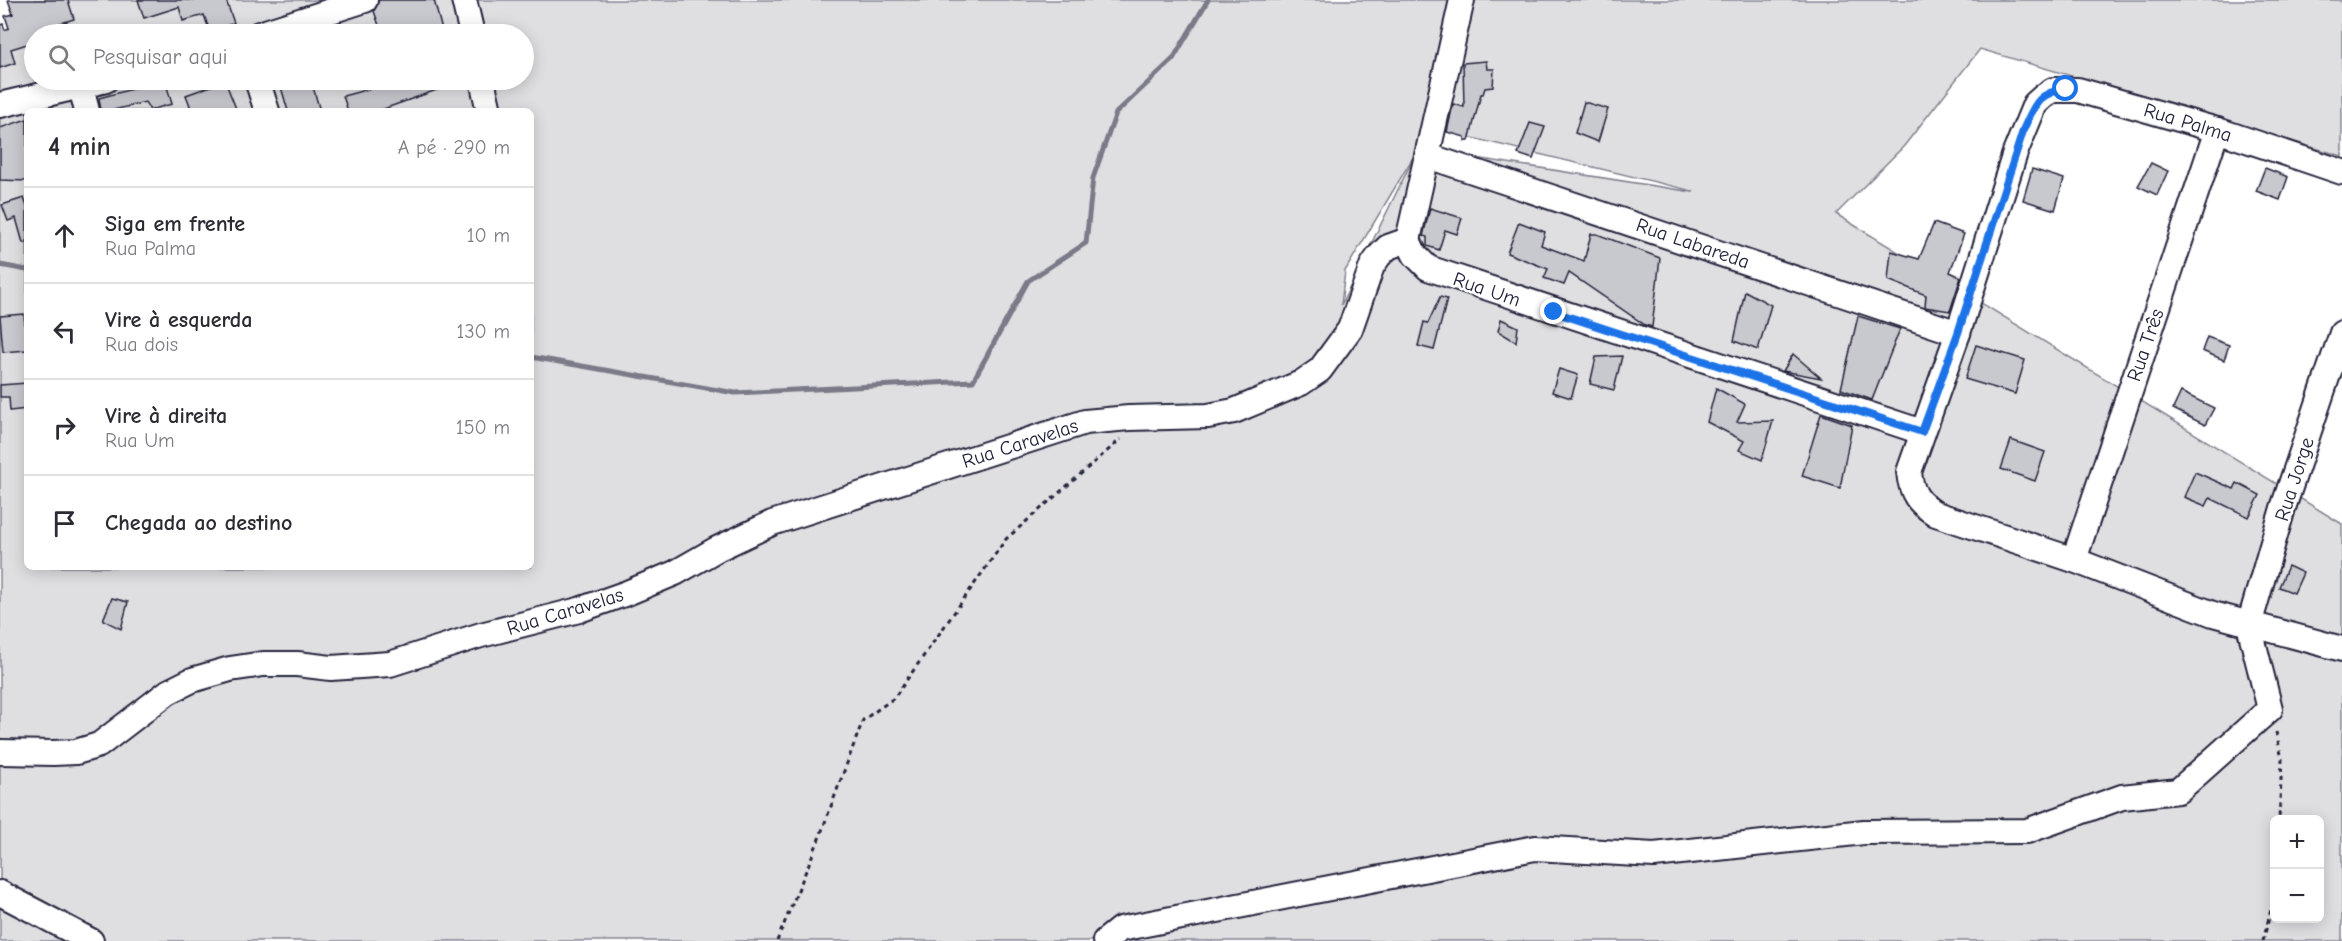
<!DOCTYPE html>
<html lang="pt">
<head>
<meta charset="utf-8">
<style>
  body { margin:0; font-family:"Comic Neue",sans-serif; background:#f7f7f7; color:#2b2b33 }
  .controls { position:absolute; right:18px; bottom:18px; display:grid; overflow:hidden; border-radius:9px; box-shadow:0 3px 15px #0003 }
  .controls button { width:54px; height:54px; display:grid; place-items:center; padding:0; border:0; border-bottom:2px solid #e1e1e2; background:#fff; color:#2b2b33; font:30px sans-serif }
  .stop { position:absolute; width:18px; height:18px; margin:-14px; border:4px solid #1a73e8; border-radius:50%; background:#fff }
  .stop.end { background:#1a73e8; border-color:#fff; box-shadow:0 2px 6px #0008 }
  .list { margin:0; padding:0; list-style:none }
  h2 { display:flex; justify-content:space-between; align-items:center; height:78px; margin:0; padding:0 24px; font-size:26px }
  h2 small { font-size:20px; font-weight:400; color:#7c7c81 }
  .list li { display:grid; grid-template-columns:39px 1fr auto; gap:18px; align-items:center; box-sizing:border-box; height:96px; padding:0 24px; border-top:2px solid #e1e1e2 }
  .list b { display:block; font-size:22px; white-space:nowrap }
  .list p { margin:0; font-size:20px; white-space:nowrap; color:#7c7c81 }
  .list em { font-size:20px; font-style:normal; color:#7c7c81 }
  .icon { flex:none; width:33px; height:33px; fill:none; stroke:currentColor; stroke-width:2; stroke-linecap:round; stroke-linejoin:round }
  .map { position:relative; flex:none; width:2342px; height:941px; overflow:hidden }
  .search { position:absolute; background:#fff; box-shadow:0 3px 15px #0003; left:24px; top:24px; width:510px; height:66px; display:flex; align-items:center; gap:15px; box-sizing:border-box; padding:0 21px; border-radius:33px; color:#7c7c81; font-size:22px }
  .panel { position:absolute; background:#fff; box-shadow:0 3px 15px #0003; left:24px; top:108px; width:510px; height:462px; border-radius:9px }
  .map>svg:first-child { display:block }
  .green { fill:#dfdfe2; stroke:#80808e; stroke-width:1.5; fill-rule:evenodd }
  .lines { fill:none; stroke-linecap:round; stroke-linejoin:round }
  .stream { stroke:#7a7a88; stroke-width:5 }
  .building { fill:#c8c8cf; stroke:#22223b; stroke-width:1.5 }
  .minor-casing { stroke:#22223b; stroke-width:28 }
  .path { stroke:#22223b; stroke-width:3; stroke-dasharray:4.5 4.5; stroke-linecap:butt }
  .minor { stroke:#fff; stroke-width:24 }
  .route { stroke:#1a73e8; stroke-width:8 }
  .labels { text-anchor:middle; stroke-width:5; stroke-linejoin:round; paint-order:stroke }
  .street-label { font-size:20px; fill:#22223b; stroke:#fff }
</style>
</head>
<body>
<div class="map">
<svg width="2342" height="941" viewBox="0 0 2342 941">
  <rect width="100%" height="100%" fill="#fff"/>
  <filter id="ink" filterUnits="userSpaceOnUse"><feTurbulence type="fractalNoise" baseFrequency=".0167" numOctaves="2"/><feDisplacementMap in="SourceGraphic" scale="12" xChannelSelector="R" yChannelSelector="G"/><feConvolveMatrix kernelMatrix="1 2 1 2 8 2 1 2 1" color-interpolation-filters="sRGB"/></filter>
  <g filter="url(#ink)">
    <path class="green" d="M34 0H2342V156L1980 49 1904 146 1836 214 2342 524V941H0V41ZM34 34H524V80H34ZM27 111H531V567H27ZM1443 131 1693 191V192L1419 149ZM1412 159H1413L1341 305 1345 271ZM2274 820H2320V918H2274Z"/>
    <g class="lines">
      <g class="stream">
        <polyline points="0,265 27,270"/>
        <polyline points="531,357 735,393 973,381 1028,281 1086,243 1093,178 1116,113 1173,59 1208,0"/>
      </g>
    </g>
    <g class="building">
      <polygon points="8,0 68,0 74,19 42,29 43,34 34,34 34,42 11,49 15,63 0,68 0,25 3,24 5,30 9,28 5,16 13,14"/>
      <polygon points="138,0 226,0 234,23 210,32 204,15 183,21 179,7 144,18"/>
      <polygon points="379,0 434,0 443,34 427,34 425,29 409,34 382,34 374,11"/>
      <polygon points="1486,61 1487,69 1494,69 1493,87 1485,88 1483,94 1481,94 1469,141 1465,141 1465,137 1447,132 1453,104 1464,107 1463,63"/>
      <polygon points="165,80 172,104 150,110 145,102 110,111 101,111 99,98"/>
      <polygon points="279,80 311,80 320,111 288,111"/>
      <polygon points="383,80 462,80 462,81 378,111 348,111 343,96 384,85"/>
      <polygon points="225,81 237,111 192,111 186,95"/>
      <polygon points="1584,102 1608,109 1598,142 1575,133"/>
      <polygon points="27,119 27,181 0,180 0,128"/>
      <polygon points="1530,123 1545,127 1533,159 1518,154"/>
      <polygon points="2151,163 2168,171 2157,195 2138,186"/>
      <polygon points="2265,168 2288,177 2280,200 2256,191"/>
      <polygon points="2032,169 2064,179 2055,210 2023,200"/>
      <polygon points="24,198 27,207 27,243 23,243 16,218 8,221 2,205"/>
      <polygon points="1430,208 1462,218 1457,234 1445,230 1439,250 1427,246 1427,237 1423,236"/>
      <polygon points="1519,222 1545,232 1541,245 1584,261 1591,234 1597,234 1660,258 1652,327 1645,325 1569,273 1564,285 1544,278 1548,269 1507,253"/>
      <polygon points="1934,223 1964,234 1950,272 1961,277 1950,311 1925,307 1926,295 1888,280 1891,251 1919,259"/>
      <polygon points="1745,291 1771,305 1758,350 1734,341"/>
      <polygon points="1440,297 1447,299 1434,350 1418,346 1424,322 1428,323"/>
      <polygon points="24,314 27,350 3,352 0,316"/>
      <polygon points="1858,316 1900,329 1872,400 1841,389"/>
      <polygon points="1501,319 1518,327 1516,342 1498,331"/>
      <polygon points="2207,337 2229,345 2224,360 2202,351"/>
      <polygon points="1976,345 2025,360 2015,394 1965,379"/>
      <polygon points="1793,354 1821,378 1783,371"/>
      <polygon points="1622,356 1614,390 1590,384 1596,357"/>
      <polygon points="1559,369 1578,375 1571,398 1552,392"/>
      <polygon points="27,383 27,409 10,411 9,397 0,397 0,385"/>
      <polygon points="1716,388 1745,404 1737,422 1773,421 1762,460 1739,450 1744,441 1707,422"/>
      <polygon points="2181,392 2214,408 2205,425 2173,409"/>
      <polygon points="1821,414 1852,425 1840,488 1802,476"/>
      <polygon points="2011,440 2045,452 2035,481 2001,469"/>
      <polygon points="2195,472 2234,489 2237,483 2260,495 2249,517 2210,498 2206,506 2184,497"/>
      <polygon points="2288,566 2303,573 2294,593 2279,587"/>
      <polygon points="112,598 128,602 121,629 103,620"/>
    </g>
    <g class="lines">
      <defs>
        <g id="minor">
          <polyline points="464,0 472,34"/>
          <polyline points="259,34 365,0"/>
          <polyline points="257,80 267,111"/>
          <polyline points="482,80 489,111"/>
          <polyline points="81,87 87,111"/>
          <polyline points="0,105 106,80"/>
          <polyline points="1428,156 1958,333"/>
          <path d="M2342 172 2217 130 2078 90H2053L2044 96 2035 104 2015 153 1958 333 1909 472C1911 493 1918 503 1936 514L2074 560 2213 614 2342 649"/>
          <polyline points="1408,240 1415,255 1428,268 1922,432"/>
          <polyline points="1408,240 1462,0"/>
          <polyline points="2074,560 2217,130"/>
          <polyline points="0,752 53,753 76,752 99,745 168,692 192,680 230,669 263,664 297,664 331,668 390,664 481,635 579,610 627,593 675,573 717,549 772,523 1085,422 1129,418 1208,416 1234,411 1301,383 1320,370 1350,329 1372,266 1379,256 1388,247 1408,240"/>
          <polyline points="0,893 91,941"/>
          <polyline points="1105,941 1120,929 1535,848 1654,855 1864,832 2027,831 2122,797 2178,791 2270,709 2249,625 2283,508 2342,333"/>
        </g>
      </defs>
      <use href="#minor" class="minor-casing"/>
      <g class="path">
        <polyline points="2276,732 2282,759 2279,820"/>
        <polyline points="777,941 817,844 863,720 894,698 1006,539 1121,439"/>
        <polyline points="2263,941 2274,898"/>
      </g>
      <use href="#minor" class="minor"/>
    </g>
  </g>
  <g class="lines" filter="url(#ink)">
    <path class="route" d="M1554 312 1922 432 1958 333 2024 128C2034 106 2038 92 2066 89"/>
  </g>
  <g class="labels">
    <g class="street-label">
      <text transform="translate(2188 122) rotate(17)" y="7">Rua Palma</text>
      <text transform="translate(1693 243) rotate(19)" y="7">Rua Labareda</text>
      <text transform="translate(1487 289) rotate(19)" y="7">Rua Um</text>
      <text transform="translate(2145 345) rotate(-71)" y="7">Rua Três</text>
      <text transform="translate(1020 443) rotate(-18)" y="7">Rua Caravelas</text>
      <text transform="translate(2294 479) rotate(-72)" y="7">Rua Jorge</text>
      <text transform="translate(565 611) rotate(-17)" y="7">Rua Caravelas</text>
    </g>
  </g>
</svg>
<div class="controls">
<button>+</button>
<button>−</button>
</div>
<div class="stop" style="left:2066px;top:89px"></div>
<div class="stop end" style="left:1554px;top:312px"></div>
<div class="search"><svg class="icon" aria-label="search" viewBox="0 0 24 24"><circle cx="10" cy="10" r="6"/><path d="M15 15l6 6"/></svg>Pesquisar aqui</div>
<section class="panel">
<h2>4 min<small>A pé · 290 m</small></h2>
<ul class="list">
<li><svg class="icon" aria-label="ahead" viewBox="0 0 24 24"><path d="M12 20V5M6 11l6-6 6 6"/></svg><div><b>Siga em frente</b><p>Rua Palma</p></div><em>10 m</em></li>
<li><svg class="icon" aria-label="left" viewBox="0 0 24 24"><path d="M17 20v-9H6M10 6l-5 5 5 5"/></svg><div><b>Vire à esquerda</b><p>Rua dois</p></div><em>130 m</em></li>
<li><svg class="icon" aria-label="right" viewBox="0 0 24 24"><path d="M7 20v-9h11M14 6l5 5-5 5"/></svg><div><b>Vire à direita</b><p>Rua Um</p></div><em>150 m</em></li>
<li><svg class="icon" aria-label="arrive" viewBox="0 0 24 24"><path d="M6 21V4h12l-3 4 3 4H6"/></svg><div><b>Chegada ao destino</b></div></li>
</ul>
</section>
</div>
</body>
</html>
